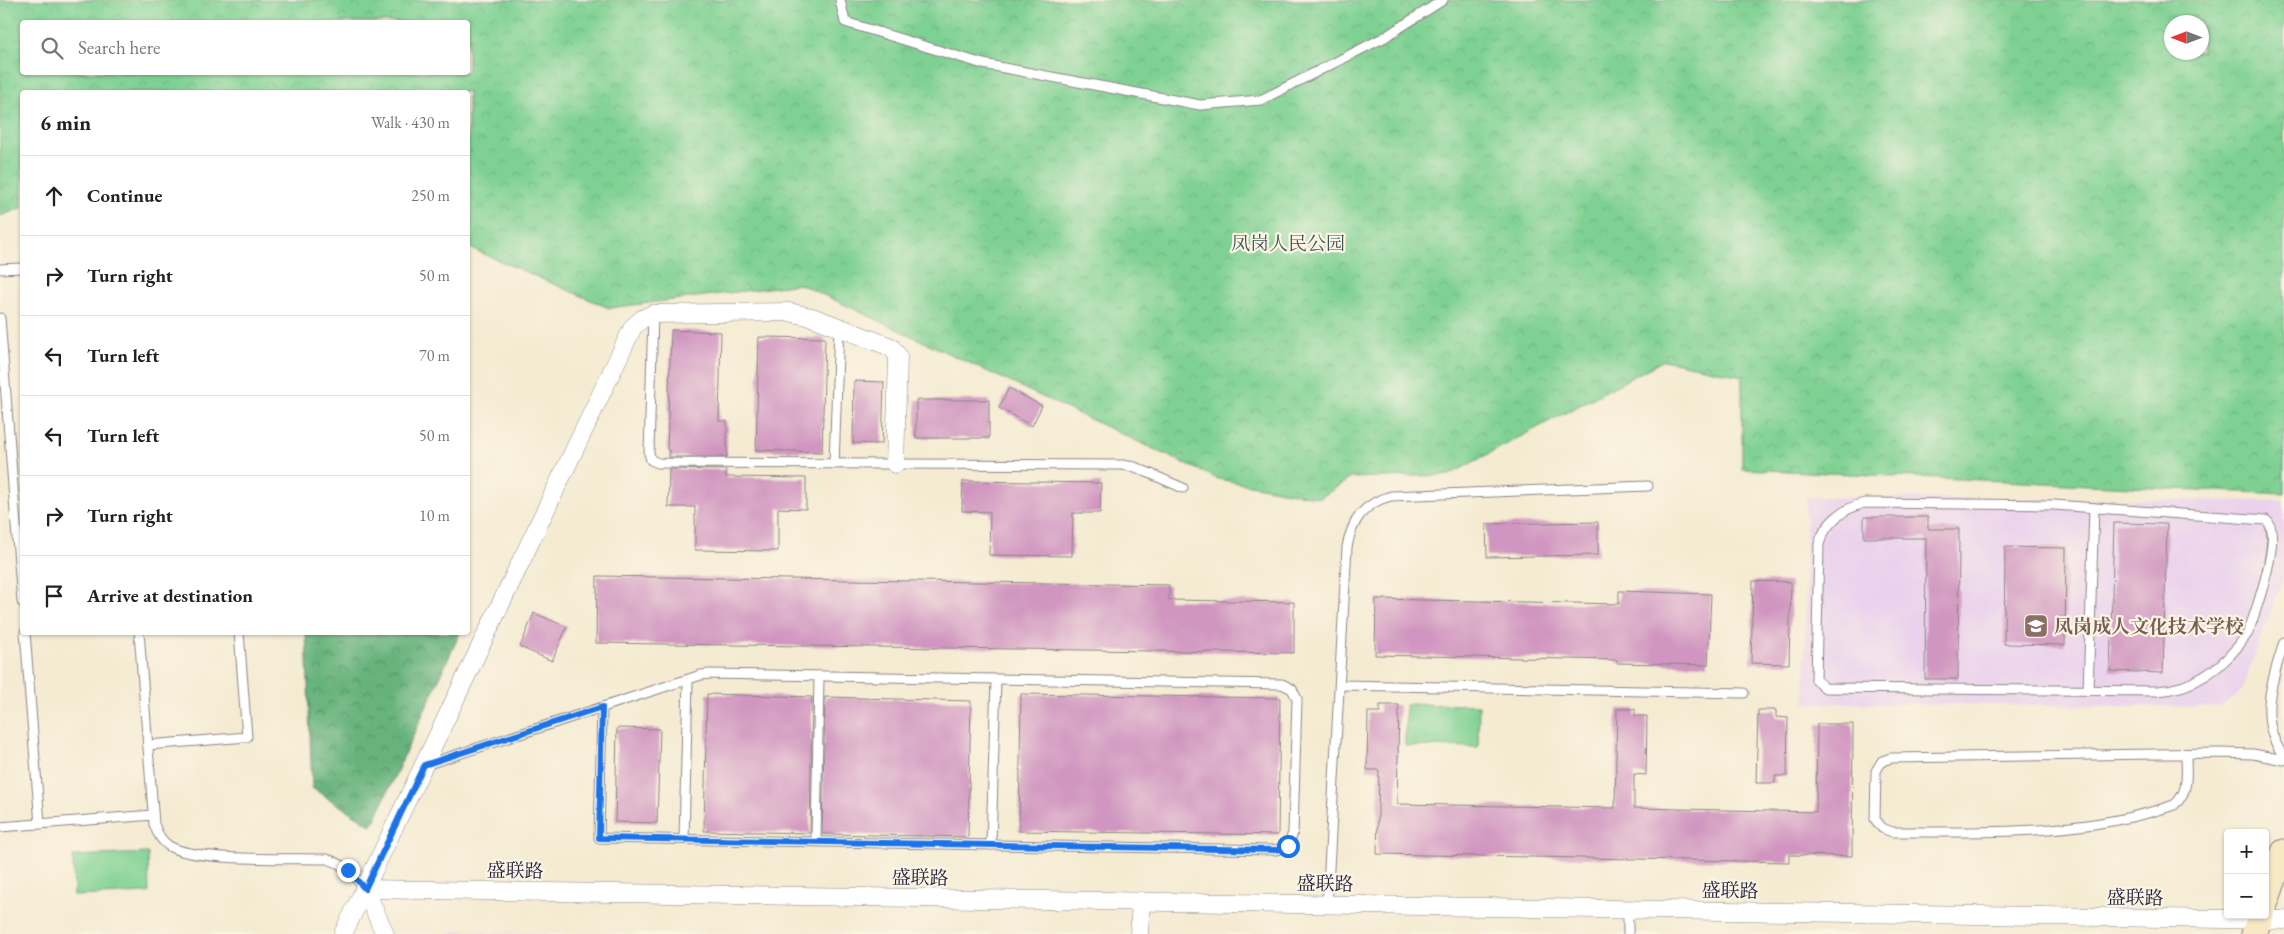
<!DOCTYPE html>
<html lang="en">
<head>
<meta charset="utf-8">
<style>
  body { margin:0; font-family:"EB Garamond","Noto Serif SC",serif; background:#f2f2f2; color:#222 }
  .controls { position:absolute; right:15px; bottom:15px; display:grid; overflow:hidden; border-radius:5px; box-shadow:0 1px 4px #0004 }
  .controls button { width:45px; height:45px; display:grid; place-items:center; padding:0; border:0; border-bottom:1px solid #e0e0e0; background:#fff; color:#222; font:25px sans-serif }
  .compass { position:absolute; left:2164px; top:15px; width:45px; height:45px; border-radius:50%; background:#fff; box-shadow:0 1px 4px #0004; rotate:270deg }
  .stop { position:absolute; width:15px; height:15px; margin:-11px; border:4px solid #1a73e8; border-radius:50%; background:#fff }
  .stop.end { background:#1a73e8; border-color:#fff; box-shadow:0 1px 5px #0008 }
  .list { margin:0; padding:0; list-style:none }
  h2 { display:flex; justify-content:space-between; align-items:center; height:65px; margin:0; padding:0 20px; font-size:21px }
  h2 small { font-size:16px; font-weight:400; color:#767676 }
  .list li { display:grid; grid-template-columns:32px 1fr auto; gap:15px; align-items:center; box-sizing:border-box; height:80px; padding:0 20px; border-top:1px solid #e0e0e0 }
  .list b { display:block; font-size:19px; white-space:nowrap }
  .list em { font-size:16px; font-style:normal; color:#767676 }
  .icon { flex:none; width:28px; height:28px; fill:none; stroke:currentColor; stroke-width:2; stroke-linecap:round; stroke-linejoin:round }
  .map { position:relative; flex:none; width:2284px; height:934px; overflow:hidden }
  .search { position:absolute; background:#fff; box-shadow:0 1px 4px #0004; left:20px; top:20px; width:450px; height:55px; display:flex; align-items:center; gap:12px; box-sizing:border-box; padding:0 18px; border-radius:5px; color:#767676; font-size:19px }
  .panel { position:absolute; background:#fff; box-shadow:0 1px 4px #0004; left:20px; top:90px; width:450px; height:545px; border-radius:5px }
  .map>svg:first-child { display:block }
  .built { fill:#ead1ed }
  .forest { fill:url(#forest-crowns); stroke:#446a5c }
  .park { fill:url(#park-crowns); stroke:#507a67; fill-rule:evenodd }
  .pitch { fill:#7fd193; stroke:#507a67 }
  .building { fill:#d095c0 }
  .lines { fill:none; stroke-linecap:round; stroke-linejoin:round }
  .lane-casing { stroke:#8b8686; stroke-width:11 }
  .street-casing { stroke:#8b8686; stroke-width:19 }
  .secondary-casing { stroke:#8b8686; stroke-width:27 }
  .lane { stroke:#fff; stroke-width:9 }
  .street { stroke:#fff; stroke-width:18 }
  .secondary { stroke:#f8e8c3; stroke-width:25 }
  .route { stroke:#1a73e8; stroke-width:6 }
  .labels { text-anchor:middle; stroke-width:4.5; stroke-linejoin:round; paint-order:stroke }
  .park-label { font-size:19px; fill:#3e5755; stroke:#fcf5e5 }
  .education-label { font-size:19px; font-weight:bold; fill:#785e54; stroke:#fcf5e5; text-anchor:start }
  .street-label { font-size:19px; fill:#22223b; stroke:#fcf5e5 }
</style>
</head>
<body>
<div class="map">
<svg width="2284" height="934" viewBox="0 0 2284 934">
  <defs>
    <pattern id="forest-crowns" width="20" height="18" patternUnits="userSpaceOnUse" patternTransform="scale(1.25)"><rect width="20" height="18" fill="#67b37d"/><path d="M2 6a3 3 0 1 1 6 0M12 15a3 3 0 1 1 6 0" fill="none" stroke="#549168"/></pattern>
    <pattern id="park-crowns" width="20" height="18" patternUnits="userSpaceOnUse" patternTransform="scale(1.25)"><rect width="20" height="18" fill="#7fd193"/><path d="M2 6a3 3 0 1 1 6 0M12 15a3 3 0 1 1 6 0" fill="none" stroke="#6db380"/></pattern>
  </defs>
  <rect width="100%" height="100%" fill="#fcf5e5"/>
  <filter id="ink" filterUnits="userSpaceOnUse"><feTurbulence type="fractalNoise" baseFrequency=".02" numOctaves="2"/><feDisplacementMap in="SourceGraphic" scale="10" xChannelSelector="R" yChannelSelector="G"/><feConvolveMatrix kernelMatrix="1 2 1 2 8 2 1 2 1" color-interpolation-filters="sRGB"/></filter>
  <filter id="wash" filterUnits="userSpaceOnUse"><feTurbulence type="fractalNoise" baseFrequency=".0096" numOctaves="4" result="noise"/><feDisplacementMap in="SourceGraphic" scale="20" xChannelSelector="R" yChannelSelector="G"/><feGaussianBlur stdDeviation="1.12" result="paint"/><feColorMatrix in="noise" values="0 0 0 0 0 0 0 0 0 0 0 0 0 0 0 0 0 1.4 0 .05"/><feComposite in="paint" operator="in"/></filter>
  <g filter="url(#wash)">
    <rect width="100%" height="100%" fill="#f4ebd2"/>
    <g class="built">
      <polygon points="1806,497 2284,501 2284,577 2243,686 2237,696 2220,707 1805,703"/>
      <polygon points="452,931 572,934 448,934"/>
    </g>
    <polygon class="forest" points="306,633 460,633 372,826 312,788"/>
    <path class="park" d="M0 0H2284V494L1742 469V376L1664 360 1449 475 1351 478 1320 498 1218 479 800 284 609 308 468 247V92H22V208L0 216ZM22 22H468V72H22ZM2172 22H2202V52H2172Z"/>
    <g class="pitch">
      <polygon points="1406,704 1479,705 1478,747 1405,746"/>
      <polygon points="148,853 149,893 74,896 73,856"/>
    </g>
    <g id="blocks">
      <g class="building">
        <polygon points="671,330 721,332 719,421 727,421 727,457 669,457 669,450 667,450"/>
        <polygon points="759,337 825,338 822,452 756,450"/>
        <polygon points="854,381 884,382 882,444 853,443"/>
        <polygon points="1009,388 1042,406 1032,426 999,408"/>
        <rect x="916" y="400" width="73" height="38"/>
        <polygon points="669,469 726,470 726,477 806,478 806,509 778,508 778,551 695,550 695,507 668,507"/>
        <polygon points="963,481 1101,483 1100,513 1073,513 1072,556 989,555 990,512 962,511"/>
        <polygon points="1864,517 1928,517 1928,529 1959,529 1958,679 1925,679 1926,538 1864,538"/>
        <polygon points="1598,522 1598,555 1487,557 1486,524"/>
        <polygon points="2114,523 2167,524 2163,673 2110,671"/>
        <polygon points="2005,547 2066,548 2065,645 2004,644"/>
        <polygon points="597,576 1169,585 1169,600 1294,602 1294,653 596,643"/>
        <polygon points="1753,581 1791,582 1789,664 1751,663"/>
        <polygon points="1619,591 1711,594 1708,665 1617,663 1617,660 1375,655 1376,599 1619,604"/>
        <polygon points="534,613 567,627 552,661 520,647"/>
        <polygon points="707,694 812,697 810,833 704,831"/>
        <polygon points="1021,694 1280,698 1278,835 1019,831"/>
        <polygon points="825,697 971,701 968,837 822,834"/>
        <polygon points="1380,705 1399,705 1397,804 1615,808 1617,709 1635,709 1635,716 1647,716 1646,775 1634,774 1634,808 1816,812 1817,724 1853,724 1852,856 1789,855 1789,862 1377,854 1379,770 1367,770 1368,712 1380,712"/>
        <polygon points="1758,710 1776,710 1776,717 1788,718 1787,776 1775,776 1775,783 1756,783"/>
        <polygon points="617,728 660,729 657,823 615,822"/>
      </g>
    </g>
  </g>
  <g filter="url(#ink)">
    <use href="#blocks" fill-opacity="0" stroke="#8b8686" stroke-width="1"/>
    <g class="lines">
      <defs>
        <g id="lane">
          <polyline points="840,0 845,22 983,64 1200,105 1261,100 1385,37 1443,0"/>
          <polyline points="0,269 22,268"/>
          <polyline points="653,314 649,453 651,460 658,463 1122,465 1135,467 1183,488"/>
          <polyline points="0,318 22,602"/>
          <polyline points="834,464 839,327"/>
          <path d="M1865 503 2054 505 2266 520C2284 533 2255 613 2248 633 2226 665 2196 689 2157 691L1825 688 1816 680 1819 544C1825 523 1843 508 1865 503Z"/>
          <polyline points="25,632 40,824"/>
          <path d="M139 632 154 824C157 833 161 841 169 846 195 862 293 858 327 859 345 864 353 875 365 889"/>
          <path d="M2284 642C2272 682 2257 720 2284 757"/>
          <polyline points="1340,685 1744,693"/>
          <polyline points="2088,691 2094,508"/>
          <polyline points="148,745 247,737 239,632"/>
          <path d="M2186 754C2186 773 2190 792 2174 805 2083 836 1986 832 1892 832L1882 828 1875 819 1876 771 1882 761 1891 758 2220 753 2253 754 2284 760"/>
          <polyline points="425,765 701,675 709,674 1282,684 1292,689 1297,699 1293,833 1288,846 1276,850 599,838 602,707"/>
          <polyline points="0,827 153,815"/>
          <polyline points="684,839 688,680"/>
          <polyline points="816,841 819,676"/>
          <polyline points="991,845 996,679"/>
          <path d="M1327 904 1347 547C1352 520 1364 503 1391 496L1648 486"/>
          <polyline points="1628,934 1628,910"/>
        </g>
        <g id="street">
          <polyline points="365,889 2284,920"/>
          <polyline points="365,889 385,934"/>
          <polyline points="343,934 633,327 642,319 653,314 789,312 812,317 891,347 898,356 895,464"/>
          <polyline points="1139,934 1141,901"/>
        </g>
        <g id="secondary">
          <polyline points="2265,904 2284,852"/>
          <polyline points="2254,934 2261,915"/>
        </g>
      </defs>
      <use href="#lane" class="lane-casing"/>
      <use href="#street" class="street-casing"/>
      <use href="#secondary" class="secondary-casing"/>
      <use href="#lane" class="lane"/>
      <use href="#street" class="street"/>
      <use href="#secondary" class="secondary"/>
    </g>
  </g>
  <g class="lines" filter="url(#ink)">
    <polyline class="route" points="348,870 365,889 424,765 602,707 599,838 1276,850 1288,846"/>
  </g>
  <defs>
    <symbol id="school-square" viewBox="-11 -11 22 22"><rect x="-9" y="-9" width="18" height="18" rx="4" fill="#8d6e63" stroke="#fcf5e5"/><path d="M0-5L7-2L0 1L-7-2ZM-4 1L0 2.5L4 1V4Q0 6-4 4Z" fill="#fff"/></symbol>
  </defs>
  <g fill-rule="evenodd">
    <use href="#school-square" x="2022" y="612" width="28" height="28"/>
  </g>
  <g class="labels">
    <g class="park-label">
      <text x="1288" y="250">凤岗人民公园</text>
    </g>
    <g class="education-label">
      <text x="2054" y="633">凤岗成人文化技术学校</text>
    </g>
    <g class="street-label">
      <text transform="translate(515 870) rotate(1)" y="7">盛联路</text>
      <text transform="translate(920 877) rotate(1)" y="7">盛联路</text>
      <text transform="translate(1325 883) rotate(1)" y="7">盛联路</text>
      <text transform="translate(1730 890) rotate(1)" y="7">盛联路</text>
      <text transform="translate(2135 897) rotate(1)" y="7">盛联路</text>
    </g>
  </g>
</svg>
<div class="controls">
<button>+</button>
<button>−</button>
</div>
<svg class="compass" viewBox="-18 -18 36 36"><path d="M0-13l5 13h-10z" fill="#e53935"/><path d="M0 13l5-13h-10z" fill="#767676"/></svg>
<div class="stop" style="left:1288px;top:846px"></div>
<div class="stop end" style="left:348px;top:870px"></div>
<div class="search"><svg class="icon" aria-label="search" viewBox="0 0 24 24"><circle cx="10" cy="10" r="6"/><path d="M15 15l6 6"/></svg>Search here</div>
<section class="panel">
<h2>6 min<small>Walk · 430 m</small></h2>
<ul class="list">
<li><svg class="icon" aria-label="ahead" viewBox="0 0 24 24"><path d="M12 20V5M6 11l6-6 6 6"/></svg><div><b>Continue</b></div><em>250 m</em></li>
<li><svg class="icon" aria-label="right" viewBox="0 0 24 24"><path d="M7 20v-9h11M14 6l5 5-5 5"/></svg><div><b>Turn right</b></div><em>50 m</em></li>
<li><svg class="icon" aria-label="left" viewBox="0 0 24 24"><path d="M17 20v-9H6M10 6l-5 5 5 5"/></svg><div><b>Turn left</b></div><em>70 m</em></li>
<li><svg class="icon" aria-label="left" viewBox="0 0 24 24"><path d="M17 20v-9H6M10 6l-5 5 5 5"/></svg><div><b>Turn left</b></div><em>50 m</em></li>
<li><svg class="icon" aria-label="right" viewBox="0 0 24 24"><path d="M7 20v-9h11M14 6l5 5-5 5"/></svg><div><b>Turn right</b></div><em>10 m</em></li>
<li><svg class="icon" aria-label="arrive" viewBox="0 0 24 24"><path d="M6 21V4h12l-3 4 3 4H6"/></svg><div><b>Arrive at destination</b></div></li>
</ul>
</section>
</div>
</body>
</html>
